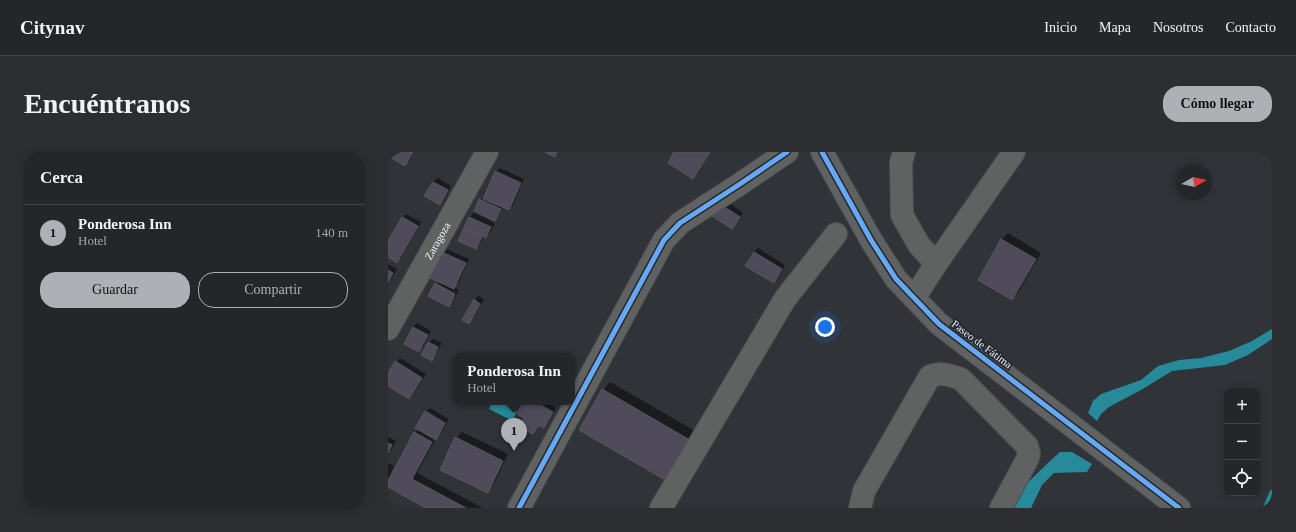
<!DOCTYPE html>
<html lang="es">
<head>
<meta charset="utf-8">
<style>
  body { margin:0; font-family:"Times New Roman",serif; background:#2c2e31; color:#f1f3f6 }
  .controls { position:absolute; right:12px; bottom:12px; display:grid; overflow:hidden; border-radius:8px; box-shadow:0 2px 10px #0003 }
  .controls button { width:36px; height:36px; display:grid; place-items:center; padding:0; border:0; border-bottom:1px solid #414346; background:#242629; color:#f1f3f6; font:20px sans-serif }
  .compass { position:absolute; left:788px; top:12px; width:36px; height:36px; border-radius:50%; background:#242629; box-shadow:0 2px 10px #0003; rotate:81deg }
  .you { position:absolute; left:437px; top:175px; width:14px; height:14px; margin:-10px; border:3px solid #fff; border-radius:50%; background:#1a73e8; box-shadow:0 0 0 6px #1a73e833 }
  .badge { display:grid; place-items:center; width:26px; height:26px; border-radius:50%; background:#adb0b4; color:#111; font-size:13px; font-weight:700 }
  .pin { position:absolute; translate:-50% -33px; filter:drop-shadow(0 1px 2px #0008) }
  .pin::after { content:''; position:absolute; top:21px; width:14px; height:12px; background:inherit; clip-path:polygon(0 0,100% 0,50% 100%) }
  .popup { position:absolute; left:65px; top:201px; width:122px; height:52px; box-sizing:border-box; display:grid; place-content:center; border-radius:8px; background:#242629; filter:drop-shadow(0 1px 3px #0005); font-size:13px; white-space:nowrap; color:#a3a5a8 }
  .popup b { font-size:15px; color:#f1f3f6 }
  .popup::after { content:''; position:absolute; left:50%; top:100%; margin-left:-8px; border:8px solid transparent; border-top-color:#242629 }
  .list { margin:0; padding:0; list-style:none }
  h2 { display:flex; justify-content:space-between; align-items:center; height:52px; margin:0; padding:0 16px; font-size:17px }
  h2 small { font-size:13px; font-weight:400; color:#a3a5a8 }
  .list li { display:grid; grid-template-columns:26px 1fr auto; gap:12px; align-items:center; box-sizing:border-box; height:56px; padding:0 16px; border-top:1px solid #414346 }
  .list b { display:block; font-size:15px; white-space:nowrap }
  .list p { margin:0; font-size:13px; white-space:nowrap; color:#a3a5a8 }
  .list em { font-size:13px; font-style:normal; color:#a3a5a8 }
  .actions { display:flex; gap:8px; padding:12px 16px }
  .actions a { flex:1; padding:9px 0; border:1px solid #adb0b4; border-radius:16px; text-align:center; font-size:14px; color:#adb0b4 }
  .actions .main { background:#adb0b4; color:#111 }
  .icon { flex:none; width:22px; height:22px; fill:none; stroke:currentColor; stroke-width:2; stroke-linecap:round; stroke-linejoin:round }
  .map { position:relative; flex:none; width:884px; height:356px; overflow:hidden; border-radius:16px }
  header { display:flex; align-items:center; gap:24px; box-sizing:border-box; height:56px; padding:0 20px; background:#242629; border-bottom:1px solid #414346 }
  header strong { font-size:19px }
  nav { display:flex; gap:22px; margin-inline-start:auto; font-size:14px }
  .intro { display:flex; align-items:center; justify-content:space-between; box-sizing:border-box; height:96px; padding:0 24px }
  h1 { margin:0; font-size:28px }
  .button { padding:10px 18px; border-radius:16px; background:#adb0b4; color:#111; font-size:14px; font-weight:700 }
  main { display:flex; gap:24px; padding:0 24px }
  aside { flex:1; background:#242629; border-radius:16px; box-shadow:0 2px 10px #0003 }
  .map>svg:first-child { display:block }
  .water { fill:#268a9a }
  .shadow { fill:#0007 }
  .lines { fill:none; stroke-linecap:round; stroke-linejoin:round }
  .stream { stroke:#268a9a; stroke-width:4.5 }
  .building { fill:#4f4b5a; stroke:#57585c }
  .minor-casing { stroke:#4c4e51; stroke-width:24 }
  .minor { stroke:#606261; stroke-width:22 }
  .cycleway-casing { stroke:#232830; stroke-width:8 }
  .cycleway { stroke:#66a8f1; stroke-width:5 }
  .labels { text-anchor:middle; stroke-width:3.5; stroke-linejoin:round; paint-order:stroke }
  .street-label { font-size:11px; fill:#f0f3f8; stroke:#232830 }
</style>
</head>
<body>
<header>
<strong>Citynav</strong>
<nav><a>Inicio</a><a>Mapa</a><a>Nosotros</a><a>Contacto</a></nav>
</header>
<div class="intro"><h1>Encuéntranos</h1><a class="button">Cómo llegar</a></div>
<main>
<aside>
<h2>Cerca<small></small></h2>
<ul class="list">
<li><span class="badge">1</span><div><b>Ponderosa Inn</b><p>Hotel</p></div><em>140 m</em></li>
</ul>
<div class="actions"><a class="main">Guardar</a><a>Compartir</a></div>
</aside>
<div class="map">
<svg width="884" height="356" viewBox="0 0 884 356">
  <rect width="100%" height="100%" fill="#303337"/>
  <g class="water">
    <polygon points="884,177 884,187 860,203 837,213 784,219 753,238 721,255 713,262 709,269 700,261 705,249 713,242 753,228 770,214 791,208 813,206 841,199 864,189"/>
    <polygon points="104,250 112,250 129,258 125,269 101,257"/>
    <polygon points="672,300 684,300 704,312 699,320 666,321 654,333 643,356 626,356 633,337 662,309"/>
  </g>
  <g class="shadow">
    <polygon points="0,0 26,0 21,9 17,13 0,3"/>
    <polygon points="288,0 322,0 309,22 305,26"/>
    <polygon points="112,16 136,27 125,53 121,57 115,54 111,63 107,68 92,48 97,44 108,20"/>
    <polygon points="50,26 63,34 56,48 51,52 38,44 45,30"/>
    <polygon points="340,50 355,61 344,75 326,63"/>
    <polygon points="86,61 107,71 102,81 98,85 96,84 92,92 88,96 77,77 82,65"/>
    <polygon points="18,62 33,70 13,106 9,110 0,104 0,91 14,66"/>
    <polygon points="620,81 653,101 630,141 624,146 591,127 614,87"/>
    <polygon points="370,96 397,113 390,126 386,130 366,100"/>
    <polygon points="59,97 81,107 70,132 66,135 71,138 64,150 60,154 48,132 51,129 55,101"/>
    <polygon points="0,112 9,117 0,133"/>
    <polygon points="90,144 96,147 85,166 81,170 86,148"/>
    <polygon points="29,171 43,179 35,195 31,199 25,175"/>
    <polygon points="45,187 54,191 47,203 43,207 41,191"/>
    <polygon points="12,206 38,222 25,242 21,246 0,232 0,223"/>
    <polygon points="222,230 309,280 279,327 215,238"/>
    <polygon points="136,250 158,250 168,256 160,271 156,275 151,272 144,281 137,266"/>
    <polygon points="42,256 61,267 52,282 48,286 29,321 95,356 41,356 0,334 0,331 27,281 30,277 38,260"/>
    <polygon points="74,280 120,302 105,334 99,340 68,286"/>
    <polygon points="0,285 8,289 0,303"/>
    <polygon points="0,311 6,314 0,327"/>
  </g>
  <g class="lines">
    <polyline class="stream" points="877,356 884,340"/>
  </g>
  <g class="building">
    <polygon points="0,0 25,0 17,14 0,4"/>
    <polygon points="157,0 169,0 167,5"/>
    <polygon points="286,0 322,0 305,27 280,11"/>
    <polygon points="107,19 133,31 121,58 95,47"/>
    <polygon points="45,30 60,38 52,53 36,44"/>
    <polygon points="91,47 113,57 107,69 86,59"/>
    <polygon points="335,54 352,65 344,77 324,64"/>
    <polygon points="14,65 30,74 9,111 0,105 0,89"/>
    <polygon points="81,65 103,75 98,86 76,75"/>
    <polygon points="76,76 94,85 88,97 70,89"/>
    <polygon points="613,87 648,107 624,148 590,128"/>
    <polygon points="54,100 78,111 66,137 42,126"/>
    <polygon points="366,100 394,117 386,131 357,114"/>
    <polygon points="0,118 5,121 0,131"/>
    <polygon points="47,131 67,142 61,155 40,144"/>
    <polygon points="86,147 92,152 81,172 74,168"/>
    <polygon points="25,175 40,183 31,200 16,192"/>
    <polygon points="40,190 50,195 44,209 33,203"/>
    <polygon points="7,209 34,226 21,247 0,234 0,221"/>
    <polygon points="214,237 302,288 279,329 191,278"/>
    <polygon points="135,250 147,250 165,260 156,276 150,273 145,282 131,275 136,266 129,262"/>
    <polygon points="37,259 57,271 48,288 27,276"/>
    <polygon points="26,280 44,290 24,327 78,356 38,356 0,335 0,329"/>
    <polygon points="67,285 115,309 100,341 52,318"/>
    <polygon points="0,291 4,293 0,301"/>
  </g>
  <g class="lines">
    <defs>
      <g id="minor">
        <polyline points="434,0 483,88 508,127 551,172 791,356"/>
        <polyline points="516,0 513,10 514,63 531,93 548,112"/>
        <polyline points="526,146 548,112 626,0"/>
        <path id="s1" d="M0 177 99 0"/>
        <polyline points="131,356 276,88 292,71 352,32 399,0"/>
        <polyline points="273,356 397,147 448,82"/>
        <path d="M472 356 476 339 542 224C553 220 562 223 573 227L639 294 641 301 640 306 613 356"/>
      </g>
    </defs>
    <use href="#minor" class="minor-casing"/>
    <use href="#minor" class="minor"/>
    <defs>
      <g id="cycleway">
        <polyline points="434,0 483,88 508,127 551,172 791,356"/>
        <polyline points="131,356 276,88 292,71 352,32 399,0"/>
      </g>
    </defs>
    <use href="#cycleway" class="cycleway-casing"/>
    <use href="#cycleway" class="cycleway"/>
  </g>
  <g class="labels">
    <g class="street-label">
      <text dy="4" stroke="none"><textPath href="#s1" startOffset="101">Zaragoza</textPath></text>
      <text transform="translate(594 192) rotate(37)" y="4">Paseo de Fátima</text>
    </g>
  </g>
</svg>
<div class="controls">
<button>+</button>
<button>−</button>
<button><svg class="icon" aria-label="locate" viewBox="0 0 24 24"><circle cx="12" cy="12" r="6"/><path d="M12 2v4M12 18v4M2 12h4M18 12h4"/></svg></button>
</div>
<svg class="compass" viewBox="-18 -18 36 36"><path d="M0-13l5 13h-10z" fill="#e53935"/><path d="M0 13l5-13h-10z" fill="#a3a5a8"/></svg>
<div class="you"></div>
<div class="pin badge" style="left:126px;top:299px">1</div>
<div class="popup"><b>Ponderosa Inn</b>Hotel</div>
</div>
</main>
</body>
</html>
